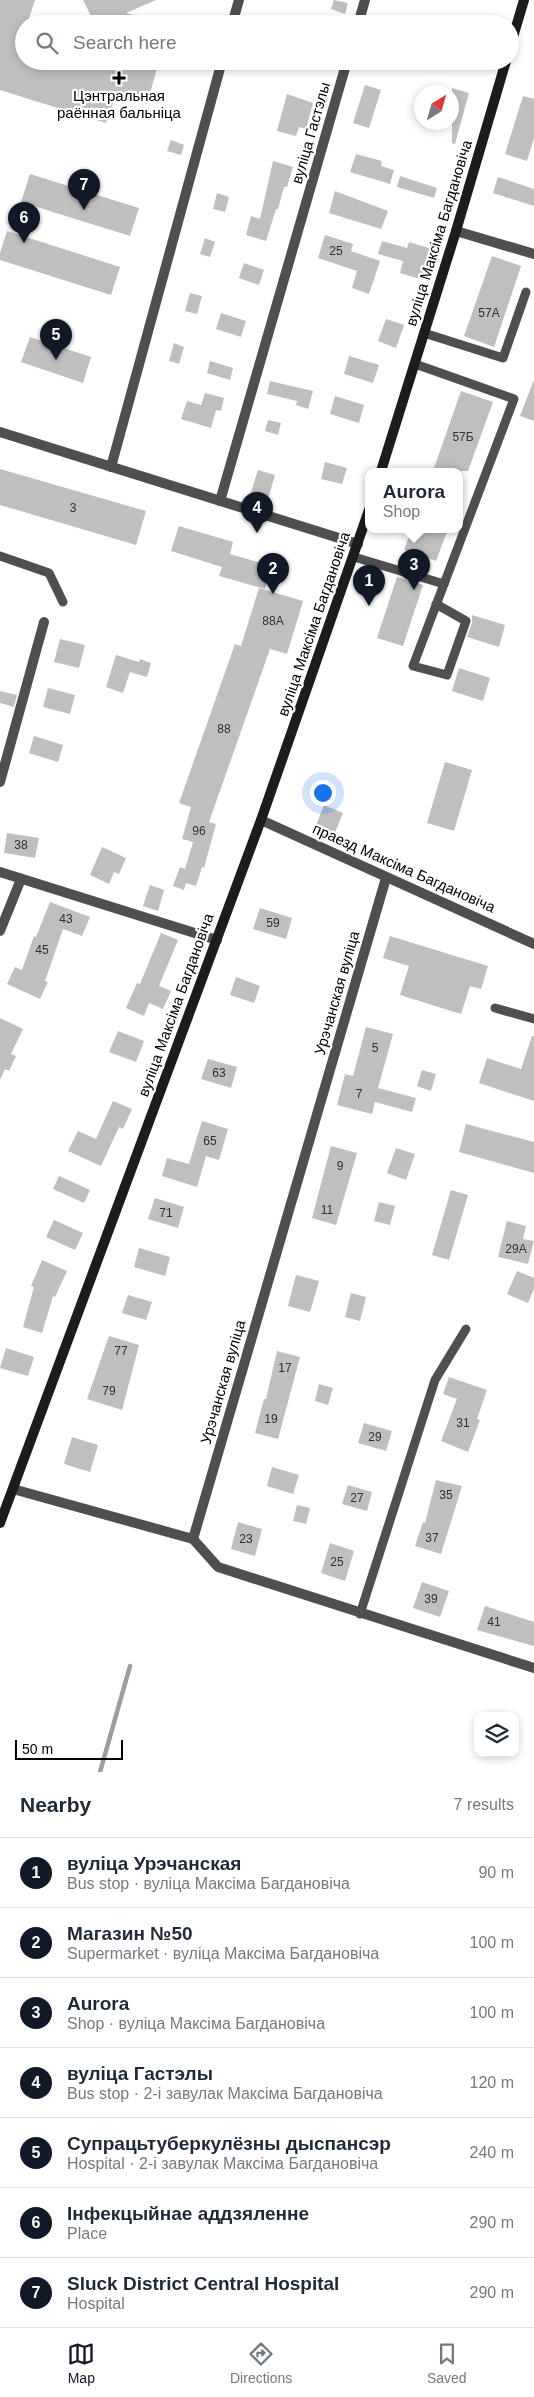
<!DOCTYPE html>
<html lang="en">
<head>
<meta charset="utf-8">
<style>
  body { margin:0; font-family:Arial,sans-serif; background:#f2f2f3; color:#1f2937 }
  .controls { position:absolute; right:15px; bottom:15px; display:grid; overflow:hidden; border-radius:10px; box-shadow:0 2px 8px #0003 }
  .controls button { width:45px; height:45px; display:grid; place-items:center; padding:0; border:0; border-bottom:1px solid #e0e1e3; background:#fff; color:#1f2937; font:25px sans-serif }
  .compass { position:absolute; left:414px; top:85px; width:45px; height:45px; border-radius:50%; background:#fff; box-shadow:0 2px 8px #0003; rotate:37deg }
  .scale { position:absolute; left:15px; bottom:12px; width:108px; box-sizing:border-box; padding-left:5px; border:2px solid #000; border-top:0; font-size:14px; line-height:18px; white-space:nowrap; color:#000; -webkit-text-stroke:4px #fff; paint-order:stroke }
  .you { position:absolute; left:322px; top:792px; width:18px; height:18px; margin:-12px; border:4px solid #fff; border-radius:50%; background:#1a73e8; box-shadow:0 0 0 8px #1a73e833 }
  .badge { display:grid; place-items:center; width:32px; height:32px; border-radius:50%; background:#111827; color:#fff; font-size:16px; font-weight:700 }
  .pin { position:absolute; translate:-50% -41px; filter:drop-shadow(0 1px 2px #0008) }
  .pin::after { content:''; position:absolute; top:26px; width:18px; height:15px; background:inherit; clip-path:polygon(0 0,100% 0,50% 100%) }
  .popup { position:absolute; left:365px; top:468px; width:98px; height:65px; box-sizing:border-box; display:grid; place-content:center; border-radius:10px; background:#fff; filter:drop-shadow(0 1px 4px #0005); font-size:16px; white-space:nowrap; color:#747a83 }
  .popup b { font-size:19px; color:#1f2937 }
  .popup::after { content:''; position:absolute; left:50%; top:100%; margin-left:-10px; border:10px solid transparent; border-top-color:#fff }
  .list { margin:0; padding:0; list-style:none }
  h2 { display:flex; justify-content:space-between; align-items:center; height:65px; margin:0; padding:0 20px; font-size:21px }
  h2 small { font-size:16px; font-weight:400; color:#747a83 }
  .list li { display:grid; grid-template-columns:32px 1fr auto; gap:15px; align-items:center; box-sizing:border-box; height:70px; padding:0 20px; border-top:1px solid #e0e1e3 }
  .list b { display:block; font-size:19px; white-space:nowrap }
  .list p { margin:0; font-size:16px; white-space:nowrap; color:#747a83 }
  .list em { font-size:16px; font-style:normal; color:#747a83 }
  .icon { flex:none; width:28px; height:28px; fill:none; stroke:currentColor; stroke-width:2; stroke-linecap:round; stroke-linejoin:round }
  .map { position:relative; flex:none; width:534px; height:1772px; overflow:hidden }
  .search { position:absolute; background:#fff; box-shadow:0 2px 8px #0003; left:15px; right:15px; top:15px; height:55px; display:flex; align-items:center; gap:12px; box-sizing:border-box; padding:0 18px; border-radius:28px; color:#747a83; font-size:19px }
  .sheet { height:555px; background:#fff }
  nav { display:flex; justify-content:space-around; align-items:center; box-sizing:border-box; height:70px; border-top:1px solid #e0e1e3; background:#fff; font-size:14px; color:#747a83 }
  nav a { display:grid; justify-items:center; gap:2px }
  nav .on { color:#111827 }
  .map>svg:first-child { display:block }
  .lines { fill:none; stroke-linecap:round; stroke-linejoin:round }
  .stream { stroke:#9d9d9d; stroke-width:4.5 }
  .building { fill:#bfbfbf }
  .lane { stroke:#4f4f4f; stroke-width:9 }
  .street { stroke:#4f4f4f; stroke-width:10 }
  .secondary { stroke:#1c1c1c; stroke-width:10 }
  .poi-dot { fill:#000; stroke:#fff; stroke-width:2 }
  .labels { text-anchor:middle; stroke-width:4.5; stroke-linejoin:round; paint-order:stroke }
  .number-label { font-size:12px; fill:#303030 }
  .poi-label { font-size:15px; fill:#000; stroke:#fff }
  .street-label { font-size:15px; fill:#000; stroke:#fff }
</style>
</head>
<body>
<div class="map">
<svg width="534" height="1772" viewBox="0 0 534 1772">
  <rect width="100%" height="100%" fill="#fff"/>
  <g class="lines">
    <polyline class="stream" points="100,1772 130,1666"/>
  </g>
  <g class="building">
    <polygon points="0,0 35,0 27,24 24,24 24,61 148,61 158,65 147,104 116,95 106,123 0,90"/>
    <polygon points="83,0 156,0 126,13 154,20 153,24 100,24 94,22"/>
    <polygon points="334,0 348,3 345,14 331,9"/>
    <polygon points="365,85 381,90 369,128 353,123"/>
    <polygon points="452,88 469,93 455,144 452,143"/>
    <polygon points="287,94 313,103 306,129 299,127 296,136 277,131"/>
    <polygon points="523,96 534,99 534,138 527,161 505,154"/>
    <polygon points="171,140 184,145 181,155 167,151"/>
    <polygon points="356,154 382,161 381,166 394,170 390,184 350,172"/>
    <polygon points="273,161 293,167 287,187 284,187 278,209 276,209 266,241 246,235 251,216 260,219"/>
    <polygon points="30,174 139,208 130,236 21,202"/>
    <polygon points="400,176 437,188 434,198 397,187"/>
    <polygon points="498,177 534,189 534,206 493,193"/>
    <polygon points="335,191 388,211 381,229 329,213"/>
    <polygon points="217,193 229,197 225,212 213,209"/>
    <polygon points="7,231 120,267 111,295 0,260 0,253"/>
    <polygon points="325,235 353,244 351,251 380,261 369,294 352,288 357,271 318,258"/>
    <polygon points="205,238 215,242 210,257 200,254"/>
    <polygon points="382,241 407,248 409,242 432,249 423,280 400,273 403,261 378,254"/>
    <polygon points="492,256 521,266 494,347 464,336"/>
    <polygon points="244,263 264,270 259,285 239,278"/>
    <polygon points="190,293 202,296 197,314 185,311"/>
    <polygon points="221,313 246,321 241,337 216,329"/>
    <polygon points="386,319 404,325 396,348 378,341"/>
    <polygon points="30,337 91,357 83,383 21,362"/>
    <polygon points="174,343 184,347 179,364 169,361"/>
    <polygon points="349,356 379,365 373,383 344,374"/>
    <polygon points="210,361 233,368 230,380 207,373"/>
    <polygon points="270,381 313,391 308,409 296,405 297,401 267,394"/>
    <polygon points="533,382 534,382 534,421 520,416"/>
    <polygon points="461,391 493,402 468,471 433,471"/>
    <polygon points="205,393 224,398 221,411 216,410 211,428 181,419 187,401 201,405"/>
    <polygon points="335,396 364,405 359,423 330,414"/>
    <polygon points="268,420 281,423 278,435 265,431"/>
    <polygon points="325,462 347,468 342,484 321,479"/>
    <polygon points="0,469 146,511 136,545 0,505"/>
    <polygon points="258,470 275,475 267,503 249,498"/>
    <polygon points="179,526 233,542 230,554 272,566 265,589 219,576 222,567 171,551"/>
    <polygon points="412,529 448,529 436,561 404,550"/>
    <polygon points="397,577 423,585 403,646 377,638"/>
    <polygon points="259,588 303,601 287,654 270,649 209,822 216,824 204,868 202,867 196,886 186,883 184,890 173,886 180,867 185,869 193,842 182,839 191,807 179,803 235,644 241,646"/>
    <polygon points="472,615 505,625 499,647 467,637 472,623"/>
    <polygon points="60,639 85,645 79,668 54,662"/>
    <polygon points="116,655 139,662 140,659 151,663 147,677 130,672 123,693 106,687"/>
    <polygon points="459,668 490,678 483,701 452,691"/>
    <polygon points="48,688 75,695 70,714 43,707"/>
    <polygon points="0,691 17,695 14,707 0,703"/>
    <polygon points="34,736 63,745 58,762 29,753"/>
    <polygon points="445,762 472,770 454,831 427,823"/>
    <polygon points="324,805 343,813 332,840 313,833"/>
    <polygon points="7,833 39,838 35,858 4,853"/>
    <polygon points="102,847 126,858 119,874 114,872 109,884 90,875"/>
    <polygon points="150,885 164,890 158,911 143,906"/>
    <polygon points="50,902 90,917 82,936 63,929 45,981 48,982 40,999 7,984 15,967 22,970 34,936 36,937"/>
    <polygon points="260,908 292,918 286,939 253,929"/>
    <polygon points="161,933 178,940 159,986 171,991 163,1009 149,1003 144,1016 126,1008 137,983 140,984"/>
    <polygon points="390,936 488,966 481,989 470,986 461,1014 400,995 409,966 383,958"/>
    <polygon points="236,977 260,986 254,1003 230,995"/>
    <polygon points="0,1018 23,1029 11,1054 16,1056 9,1071 5,1069 0,1080"/>
    <polygon points="366,1027 393,1034 378,1088 416,1098 412,1112 375,1102 372,1114 337,1105 345,1074 353,1076"/>
    <polygon points="118,1031 144,1041 136,1062 109,1052"/>
    <polygon points="532,1036 534,1036 534,1101 479,1083 487,1058 521,1069"/>
    <polygon points="208,1059 237,1067 231,1088 201,1079"/>
    <polygon points="422,1070 436,1074 431,1091 417,1086"/>
    <polygon points="113,1101 132,1109 123,1129 119,1127 101,1166 68,1151 78,1131 96,1139"/>
    <polygon points="202,1121 228,1129 219,1160 206,1156 197,1187 162,1176 167,1158 189,1164"/>
    <polygon points="466,1124 534,1142 534,1173 459,1152"/>
    <polygon points="331,1146 357,1153 336,1225 312,1218"/>
    <polygon points="396,1148 415,1154 406,1180 387,1173"/>
    <polygon points="59,1176 90,1190 84,1203 53,1189"/>
    <polygon points="451,1190 468,1195 449,1260 432,1255"/>
    <polygon points="155,1198 184,1207 178,1228 148,1219"/>
    <polygon points="379,1202 395,1206 390,1225 374,1221"/>
    <polygon points="54,1220 83,1233 75,1250 46,1237"/>
    <polygon points="507,1221 526,1226 523,1239 534,1241 528,1264 498,1257"/>
    <polygon points="139,1248 170,1257 165,1276 134,1267"/>
    <polygon points="42,1260 67,1271 55,1297 53,1296 42,1333 23,1327 34,1287 31,1286"/>
    <polygon points="517,1271 534,1278 534,1289 528,1303 507,1294"/>
    <polygon points="296,1275 319,1281 310,1312 288,1306"/>
    <polygon points="351,1293 366,1297 360,1321 345,1317"/>
    <polygon points="128,1295 152,1302 146,1320 122,1313"/>
    <polygon points="109,1336 139,1345 122,1410 87,1399"/>
    <polygon points="6,1348 34,1357 28,1376 0,1368"/>
    <polygon points="277,1351 300,1357 278,1439 255,1433 264,1399 266,1399"/>
    <polygon points="449,1377 487,1390 477,1419 480,1420 468,1452 441,1441 457,1399 443,1394"/>
    <polygon points="319,1384 333,1388 328,1405 315,1401"/>
    <polygon points="364,1423 392,1431 386,1451 358,1443"/>
    <polygon points="72,1437 98,1445 90,1472 64,1464"/>
    <polygon points="272,1467 299,1475 293,1494 267,1486"/>
    <polygon points="436,1480 462,1486 441,1554 415,1546 423,1522 425,1523"/>
    <polygon points="348,1485 372,1492 367,1511 342,1504"/>
    <polygon points="297,1505 310,1508 306,1524 293,1521"/>
    <polygon points="238,1522 262,1529 255,1556 231,1549"/>
    <polygon points="330,1543 354,1551 345,1581 321,1573"/>
    <polygon points="422,1582 449,1591 440,1617 413,1608"/>
    <polygon points="485,1606 534,1622 534,1646 477,1630"/>
  </g>
  <g class="lines">
    <g class="lane">
      <polyline points="424,333 503,358 526,292"/>
      <polyline points="415,364 514,399 413,666 447,675 466,621 436,604"/>
      <polyline points="0,556 49,573 63,602"/>
      <polyline points="354,557 444,584"/>
      <polyline points="495,1008 534,1019"/>
      <polyline points="360,1614 435,1380 466,1329"/>
    </g>
    <g class="street">
      <polyline points="232,24 239,0"/>
      <polyline points="358,24 365,0"/>
      <polyline points="456,231 534,254"/>
      <polyline points="0,432 358,544"/>
      <polyline points="111,467 222,61"/>
      <polyline points="220,501 347,61"/>
      <polyline points="0,782 44,622"/>
      <polyline points="261,820 534,944"/>
      <polyline points="0,872 217,940"/>
      <polyline points="0,931 21,879"/>
      <polyline points="13,1489 193,1539"/>
      <polyline points="193,1539 386,878"/>
      <polyline points="193,1539 218,1567 534,1668"/>
    </g>
    <g class="secondary">
      <polyline points="510,47 524,0"/>
      <polyline points="381,471 456,231 506,61"/>
      <polyline points="0,1523 261,820 369,510"/>
    </g>
  </g>
  <path class="poi-dot" d="M116.5 70.5h5v5h5v5h-5v5h-5v-5h-5v-5h5z"/>
  <g class="labels">
    <g class="number-label">
      <text x="336" y="255">25</text>
      <text x="489" y="317">57А</text>
      <text x="463" y="441">57Б</text>
      <text x="73" y="512">3</text>
      <text x="273" y="625">88А</text>
      <text x="224" y="733">88</text>
      <text x="199" y="835">96</text>
      <text x="21" y="849">38</text>
      <text x="66" y="923">43</text>
      <text x="273" y="927">59</text>
      <text x="42" y="954">45</text>
      <text x="375" y="1052">5</text>
      <text x="219" y="1077">63</text>
      <text x="359" y="1098">7</text>
      <text x="210" y="1145">65</text>
      <text x="340" y="1170">9</text>
      <text x="327" y="1214">11</text>
      <text x="166" y="1217">71</text>
      <text x="516" y="1253">29А</text>
      <text x="121" y="1355">77</text>
      <text x="285" y="1372">17</text>
      <text x="109" y="1395">79</text>
      <text x="271" y="1423">19</text>
      <text x="463" y="1427">31</text>
      <text x="375" y="1441">29</text>
      <text x="446" y="1499">35</text>
      <text x="357" y="1502">27</text>
      <text x="432" y="1542">37</text>
      <text x="246" y="1543">23</text>
      <text x="337" y="1566">25</text>
      <text x="431" y="1603">39</text>
      <text x="494" y="1626">41</text>
    </g>
    <g class="poi-label">
      <text x="119" y="101">Цэнтральная<tspan x="119" dy="17">раённая бальніца</tspan></text>
    </g>
    <g class="street-label">
      <text transform="translate(311 133) rotate(-74)" y="5">вуліца Гастэлы</text>
      <text transform="translate(439 233) rotate(-73)" y="5">вуліца Максіма Багдановіча</text>
      <text transform="translate(314 624) rotate(-71)" y="5">вуліца Максіма Багдановіча</text>
      <text transform="translate(404 868) rotate(24)" y="5">праезд Максіма Багдановіча</text>
      <text transform="translate(337 993) rotate(-74)" y="5">Урэчанская вуліца</text>
      <text transform="translate(176 1005) rotate(-70)" y="5">вуліца Максіма Багдановіча</text>
      <text transform="translate(223 1382) rotate(-74)" y="5">Урэчанская вуліца</text>
    </g>
  </g>
</svg>
<div class="controls">
<button><svg class="icon" aria-label="layers" viewBox="0 0 24 24"><path d="M12 4l9 5-9 5-9-5zM3 14l9 5 9-5"/></svg></button>
</div>
<svg class="compass" viewBox="-18 -18 36 36"><path d="M0-13l5 13h-10z" fill="#e53935"/><path d="M0 13l5-13h-10z" fill="#747a83"/></svg>
<div class="scale">50 m</div>
<div class="you"></div>
<div class="pin badge" style="left:369px;top:606px">1</div>
<div class="pin badge" style="left:273px;top:594px">2</div>
<div class="pin badge" style="left:414px;top:590px">3</div>
<div class="popup"><b>Aurora</b>Shop</div>
<div class="pin badge" style="left:257px;top:533px">4</div>
<div class="pin badge" style="left:56px;top:360px">5</div>
<div class="pin badge" style="left:24px;top:243px">6</div>
<div class="pin badge" style="left:84px;top:210px">7</div>
<div class="search"><svg class="icon" aria-label="search" viewBox="0 0 24 24"><circle cx="10" cy="10" r="6"/><path d="M15 15l6 6"/></svg>Search here</div>
</div>
<section class="sheet">
<h2>Nearby<small>7 results</small></h2>
<ul class="list">
<li><span class="badge">1</span><div><b>вуліца Урэчанская</b><p>Bus stop · вуліца Максіма Багдановіча</p></div><em>90 m</em></li>
<li><span class="badge">2</span><div><b>Магазин №50</b><p>Supermarket · вуліца Максіма Багдановіча</p></div><em>100 m</em></li>
<li><span class="badge">3</span><div><b>Aurora</b><p>Shop · вуліца Максіма Багдановіча</p></div><em>100 m</em></li>
<li><span class="badge">4</span><div><b>вуліца Гастэлы</b><p>Bus stop · 2-і завулак Максіма Багдановіча</p></div><em>120 m</em></li>
<li><span class="badge">5</span><div><b>Супрацьтуберкулёзны дыспансэр</b><p>Hospital · 2-і завулак Максіма Багдановіча</p></div><em>240 m</em></li>
<li><span class="badge">6</span><div><b>Інфекцыйнае аддзяленне</b><p>Place</p></div><em>290 m</em></li>
<li><span class="badge">7</span><div><b>Sluck District Central Hospital</b><p>Hospital</p></div><em>290 m</em></li>
</ul>
</section>
<nav>
<a class="on"><svg class="icon" aria-label="map" viewBox="0 0 24 24"><path d="M3 6l6-2 6 2 6-2v14l-6 2-6-2-6 2zM9 4v14M15 6v14"/></svg>Map</a>
<a><svg class="icon" aria-label="directions" viewBox="0 0 24 24"><path d="M12 3l9 9-9 9-9-9zM9 14v-3h6M13 9l2 2-2 2"/></svg>Directions</a>
<a><svg class="icon" aria-label="saved" viewBox="0 0 24 24"><path d="M7 4h10v16l-5-4-5 4z"/></svg>Saved</a>
</nav>
</body>
</html>
